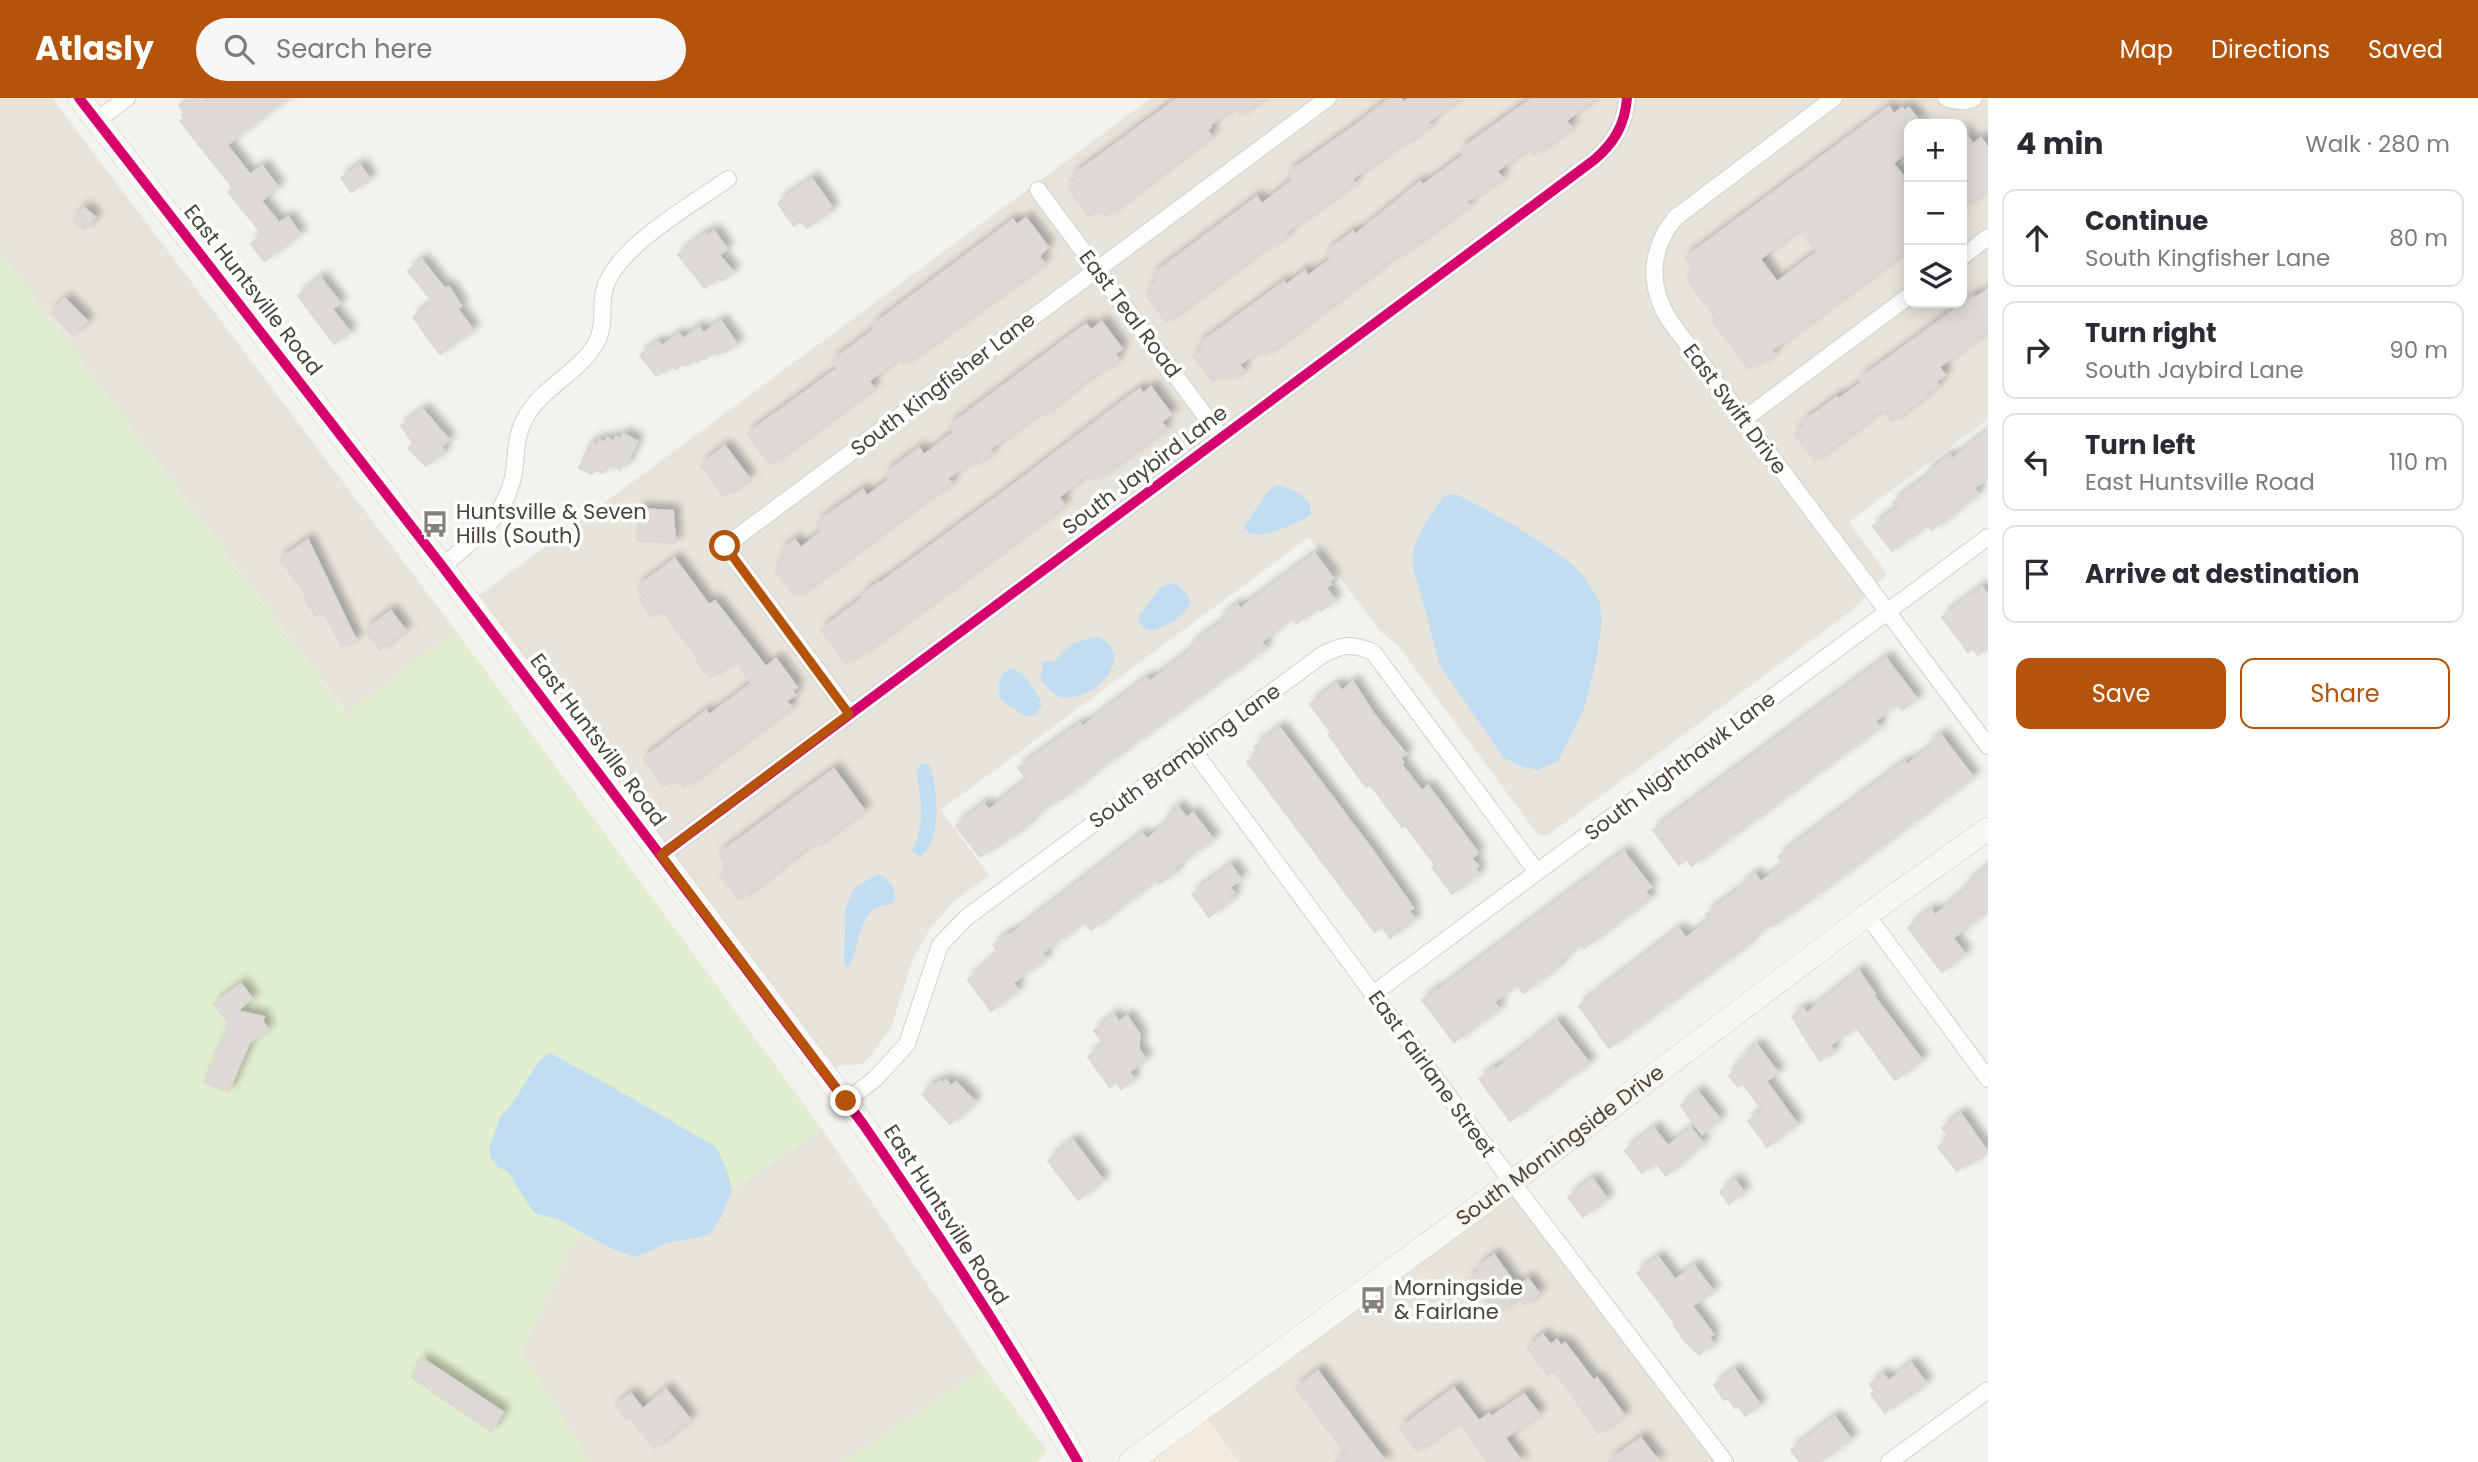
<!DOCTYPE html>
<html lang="en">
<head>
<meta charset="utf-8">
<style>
  body { margin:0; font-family:Poppins,sans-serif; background:#f7f7f7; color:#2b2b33 }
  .controls { position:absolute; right:21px; top:21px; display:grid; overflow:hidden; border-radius:14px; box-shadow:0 4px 18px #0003 }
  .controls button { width:63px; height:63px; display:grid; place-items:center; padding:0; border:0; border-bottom:2px solid #e1e1e2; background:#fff; color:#2b2b33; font:35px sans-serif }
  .stop { position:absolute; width:21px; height:21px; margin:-16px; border:5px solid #b45309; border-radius:50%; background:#fff }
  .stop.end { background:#b45309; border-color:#fff; box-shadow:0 2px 7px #0008 }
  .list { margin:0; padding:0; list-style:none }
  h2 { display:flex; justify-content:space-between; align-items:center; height:91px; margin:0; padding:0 28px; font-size:30px }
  h2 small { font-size:23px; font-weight:400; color:#7c7c81 }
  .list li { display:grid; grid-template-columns:46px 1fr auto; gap:21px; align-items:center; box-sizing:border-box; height:98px; margin:0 14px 14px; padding:0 14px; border:2px solid #e1e1e2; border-radius:14px }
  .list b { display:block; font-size:26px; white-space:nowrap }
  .list p { margin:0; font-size:23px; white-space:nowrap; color:#7c7c81 }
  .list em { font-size:23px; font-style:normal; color:#7c7c81 }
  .actions { display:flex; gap:14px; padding:21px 28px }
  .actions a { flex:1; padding:16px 0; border:2px solid #b45309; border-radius:14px; text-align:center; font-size:24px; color:#b45309 }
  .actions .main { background:#b45309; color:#fff }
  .icon { flex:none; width:38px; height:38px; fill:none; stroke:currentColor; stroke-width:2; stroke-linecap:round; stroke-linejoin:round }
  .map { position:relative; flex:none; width:1988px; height:1364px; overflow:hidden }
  header { display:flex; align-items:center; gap:42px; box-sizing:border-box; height:98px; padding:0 35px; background:#b45309; color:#fff }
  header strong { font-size:33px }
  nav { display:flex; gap:38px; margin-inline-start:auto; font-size:24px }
  .search { width:490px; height:63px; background:#f7f7f7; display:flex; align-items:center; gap:18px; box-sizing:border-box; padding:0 24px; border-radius:38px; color:#7c7c81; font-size:26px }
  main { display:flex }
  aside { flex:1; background:#fff }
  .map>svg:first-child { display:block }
  .residential { fill:#e7e4dc; fill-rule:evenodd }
  .commercial { fill:#f3ebdf }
  .green { fill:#e1eecf }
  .water { fill:#c0ddf1 }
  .building { fill:#dedbd6; stroke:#dcd9d4; stroke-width:2; fill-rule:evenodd; filter:url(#shadow) }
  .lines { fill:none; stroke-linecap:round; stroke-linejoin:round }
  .street-casing { stroke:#d2d0cb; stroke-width:18 }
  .secondary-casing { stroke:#d3cfc5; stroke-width:24 }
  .street { stroke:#fdfdfc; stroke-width:16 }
  .secondary { stroke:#f7f6f1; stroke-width:23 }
  .cycleway-casing { stroke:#fff; stroke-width:15 }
  .cycleway { stroke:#d6006c; stroke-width:10 }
  .route { stroke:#b45309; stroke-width:9 }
  .labels { text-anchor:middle; stroke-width:7; stroke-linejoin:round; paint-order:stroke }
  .street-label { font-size:21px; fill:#4b4439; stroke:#fff }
  .poi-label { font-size:21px; fill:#4b4439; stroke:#fff; text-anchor:start }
</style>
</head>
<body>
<header>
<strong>Atlasly</strong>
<div class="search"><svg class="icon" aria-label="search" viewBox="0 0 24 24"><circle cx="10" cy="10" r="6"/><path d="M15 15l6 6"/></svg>Search here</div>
<nav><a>Map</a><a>Directions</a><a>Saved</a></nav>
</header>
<main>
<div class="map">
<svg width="1988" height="1364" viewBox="0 0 1988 1364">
  <defs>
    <filter id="shadow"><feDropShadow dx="6" dy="-6" stdDeviation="3.5" flood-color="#0004"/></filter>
  </defs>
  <rect width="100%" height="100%" fill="#f4f2ee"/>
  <g class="residential">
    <polygon points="0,0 52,0 456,533 347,616 0,155"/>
    <path d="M1151 0H1988V321L1849 424 1887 476 1850 514 1548 737H1540L1535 733 1399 549 1380 533 1309 439 941 712 989 777 953 805 930 831 913 861 891 930 873 955 862 966 821 970 470 504ZM1909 26H1962V205H1909Z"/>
    <polygon points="822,1031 989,1277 850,1364 590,1364 521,1253 569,1153 581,1135 634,1159 649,1154 667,1145 686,1142 721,1120 732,1092"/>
    <polygon points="1512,1084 1725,1364 1239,1364 1200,1312"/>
  </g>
  <polygon class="commercial" points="1200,1312 1239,1364 1130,1364"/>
  <g class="green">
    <polygon points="0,155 346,616 456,533 822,1031 732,1092 721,1120 709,1137 667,1145 649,1154 634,1159 581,1136 569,1153 521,1253 590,1364 0,1364"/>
    <polygon points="984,1271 1048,1353 1037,1364 842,1364"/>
  </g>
  <g class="water">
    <path d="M1276 387C1291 389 1302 396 1311 408V417C1295 425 1257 447 1243 430L1268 393Z"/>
    <path d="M1456 396 1505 422 1547 448 1573 467 1585 480 1599 502 1602 524 1596 564 1584 611 1558 663 1538 672 1523 669 1504 660 1440 568 1412 464C1414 439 1430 416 1445 397Z"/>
    <path d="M1175 485 1184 493 1191 504C1184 519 1167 528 1152 533L1144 530 1139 523V517L1162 488Z"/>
    <path d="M1099 539C1139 559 1091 606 1061 599 1052 597 1046 587 1040 581L1044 563 1054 564C1069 546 1076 542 1099 539Z"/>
    <path d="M1011 570C1024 574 1038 594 1042 607L1035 617 1026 619 1001 602C997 588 998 577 1011 570Z"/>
    <path d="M925 665 929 666C938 690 943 743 920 759L912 753C925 726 922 702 916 674L921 666Z"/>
    <path d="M878 776C890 782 897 790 894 804 887 808 879 807 873 812 855 828 860 855 847 870L844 863 845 812 854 790Z"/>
    <polygon points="550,955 616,991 716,1049 726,1070 732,1092 721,1120 709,1137 667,1145 649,1154 634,1159 608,1149 558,1121 536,1116 531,1110 507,1073 498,1069 491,1060 489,1050 501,1017 509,1010 540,962"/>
  </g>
  <g class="building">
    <polygon points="189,0 204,0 206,3 210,0 287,0 227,47 250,77 262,68 278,89 261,103 279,125 288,119 300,136 264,163 251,146 263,137 228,94 233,90 180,23 184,20 182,17 185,15 179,8"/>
    <polygon points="1178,0 1263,0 1240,17 1234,9 1210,27 1211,29 1207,32 1211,38 1105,118 1101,112 1097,115 1096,113 1089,118 1067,89 1076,82 1072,78"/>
    <polygon points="1390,0 1400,0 1404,4 1410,0 1460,0 1428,24 1430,27 1403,47 1401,45 1351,82 1354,85 1286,134 1287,136 1271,148 1270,146 1166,224 1146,196 1151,192 1149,190 1157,184 1152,177 1257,99 1262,106 1293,82 1288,75 1356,27"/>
    <polygon points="1533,0 1595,0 1566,23 1571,29 1534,57 1529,50 1521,55 1497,73 1502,80 1466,104 1468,107 1415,146 1399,158 1398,156 1265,257 1261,251 1239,267 1243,272 1229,283 1224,276 1213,284 1193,258 1202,252 1198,247 1284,184 1286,187 1305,173 1308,178 1331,161 1326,154 1353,134 1355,137 1420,84 1423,87 1464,57 1460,52"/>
    <path d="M1889 9 1894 16 1902 10 1904 13 1909 10 1922 26H1909V52L1893 65 1909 86V150L1772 252 1774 255 1760 266 1759 264 1749 271 1713 224 1716 221 1687 181 1694 172 1685 160ZM1799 131 1817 154 1777 184 1760 161Z"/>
    <polygon points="1962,32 1973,46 1981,40 1988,50 1988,90 1962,110"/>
    <polygon points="360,67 370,81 351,94 341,80"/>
    <polygon points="812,81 831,108 829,110 831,113 807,130 801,123 794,128 778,105"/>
    <polygon points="84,110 95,119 84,132 73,123"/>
    <polygon points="1026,120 1048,149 1039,158 1044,165 903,267 899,262 895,263 869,283 873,290 770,366 747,336 838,270 832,263 867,237 875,230 873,227 1013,122 1017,127"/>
    <polygon points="714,133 727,151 719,157 733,174 722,183 719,180 705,190 678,157 705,136 706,138"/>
    <polygon points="422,162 445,191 449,189 461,208 457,210 473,232 440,256 413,219 433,204 408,173"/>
    <polygon points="321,180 340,205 332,211 350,234 334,246 298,198"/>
    <polygon points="1988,191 1988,232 1939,269 1945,277 1935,284 1938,287 1892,324 1882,311 1815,363 1794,336 1804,328 1802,325 1837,299 1839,301 1862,284 1860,281 1973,198 1975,200"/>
    <polygon points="65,201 87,223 73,237 51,215"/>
    <polygon points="721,223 737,246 726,254 724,252 718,257 715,254 705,261 704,259 697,264 695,261 685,268 683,266 676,271 674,268 656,278 640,257 658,244 662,248 679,236 683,241 699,229 704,235"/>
    <polygon points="1102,224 1122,251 1115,256 1118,261 1101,274 1099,272 1042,317 1040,314 990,351 992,354 976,367 972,362 947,381 951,385 934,398 933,396 795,499 775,472 779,469 777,465 785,459 780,453 795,442 801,450 822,433 817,425 830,415 863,392 867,398 889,382 885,376 919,350 924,357 954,334 949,328 1086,226 1091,232"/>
    <polygon points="1151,289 1171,316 1161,324 1166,330 1095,382 1089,375 1059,399 1064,406 1044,422 860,557 858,555 846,565 821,532 864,499 862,497 879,484 880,485 1016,385 1123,303 1140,291 1143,296"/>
    <polygon points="423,312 449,342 441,349 444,354 426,368 408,350 414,346 401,328"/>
    <polygon points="1988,333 1988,380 1974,390 1978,396 1932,432 1928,426 1892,453 1873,428 1898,410 1893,404 1929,378 1926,375 1950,358 1952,361"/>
    <polygon points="623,336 637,343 625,368 622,367 620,372 611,367 603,375 594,371 592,376 579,370 591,344 597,347 599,342 605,345 607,340 614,344 616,339 621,341"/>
    <polygon points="725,348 749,380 724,398 701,367"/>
    <polygon points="639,411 673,413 675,445 637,443"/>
    <polygon points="308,442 356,542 342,549 323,513 316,518 304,500 307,498 280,461"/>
    <polygon points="1315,456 1333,480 1329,483 1331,486 1326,490 1335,502 1321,513 1318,510 1296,526 1292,520 1261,544 1266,550 1099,671 1062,701 1061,699 1028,723 1030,725 1016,736 980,759 956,728 984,706 989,712 1027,682 1018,670 1080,626 1082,629 1147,580 1150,583 1192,552 1190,548 1222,524 1220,521 1237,507 1240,511"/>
    <polygon points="675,461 709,507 715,503 766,569 776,561 797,589 792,593 795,597 786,603 791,609 683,689 677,681 663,688 643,661 706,613 709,617 752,585 734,562 710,580 696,562 698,561 662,512 652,519 639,501 643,498 637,489"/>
    <polygon points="1982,489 1988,497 1988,550 1978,557 1973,550 1968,554 1942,519"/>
    <polygon points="391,513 405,532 380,552 365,532"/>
    <polygon points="1886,560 1917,601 1902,612 1897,606 1875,623 1880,629 1692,768 1686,761 1679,767 1653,732"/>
    <polygon points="1353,584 1375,618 1406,656 1400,660 1403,664 1401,666 1422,693 1428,688 1478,755 1471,760 1478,768 1475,771 1479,776 1452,796 1432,769 1435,767 1405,727 1402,729 1370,686 1366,689 1329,637 1331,635 1310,606 1337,586 1342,593"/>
    <polygon points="1280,630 1373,753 1413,810 1409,813 1415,821 1390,840 1382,829 1375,834 1247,664 1259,655 1254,649"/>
    <polygon points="1941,637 1973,679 1833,785 1773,828 1771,826 1747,844 1749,846 1609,950 1579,908 1679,831 1686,840 1711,821 1706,816 1743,789 1741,787 1755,776 1761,784 1784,767 1778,759 1905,664 1907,667 1930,650 1928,647"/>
    <polygon points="834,671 864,712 813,750 811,746 739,802 720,778 725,774 723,772 728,767 719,756"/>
    <polygon points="1178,709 1187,720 1193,715 1213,741 1174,770 1176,773 1159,786 1156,782 1091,832 1084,824 1042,855 1046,860 1013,885 1018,892 991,913 968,882 999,855 993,847 1008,836 1009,838 1142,736 1147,741 1169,724 1166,719"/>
    <polygon points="1624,754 1651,789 1645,793 1650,800 1584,850 1581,846 1558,864 1560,867 1523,895 1517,886 1494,904 1499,911 1454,944 1422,902 1436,892 1437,893"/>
    <polygon points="1231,767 1241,781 1230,789 1234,795 1231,797 1233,800 1209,819 1192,796"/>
    <polygon points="1988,769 1988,812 1953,840 1965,856 1942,874 1908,830 1931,812 1935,817 1968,791 1965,787"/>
    <polygon points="1859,873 1875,896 1873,897 1922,962 1895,982 1856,929 1830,947 1834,953 1820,963 1792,919 1803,910 1807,915"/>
    <polygon points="241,886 252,900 237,913 264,919 262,923 268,931 249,945 228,994 204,984 229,926 214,906"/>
    <polygon points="1114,917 1119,924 1127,918 1140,937 1138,950 1146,961 1129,974 1134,981 1121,991 1116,984 1110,989 1088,959 1104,946 1094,933"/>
    <polygon points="1557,923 1589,965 1510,1023 1479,981 1494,970 1495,972"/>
    <polygon points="1757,947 1778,975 1766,983 1797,1026 1767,1049 1748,1023 1762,1012 1743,986 1738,989 1729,977 1734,974 1732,971 1745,960 1743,958"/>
    <polygon points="946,982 951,988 956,984 975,1004 950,1026 922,996 933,986 934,988 940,983 942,986"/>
    <polygon points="1698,994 1720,1021 1702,1036 1681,1008"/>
    <polygon points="1961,1016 1987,1053 1970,1067 1968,1064 1957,1073 1938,1049 1950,1040 1942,1030"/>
    <polygon points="1654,1030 1668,1048 1691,1030 1703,1045 1666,1078 1656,1065 1642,1075 1625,1053"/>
    <polygon points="1073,1042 1103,1082 1078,1102 1048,1063"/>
    <polygon points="1593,1081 1607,1101 1583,1119 1568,1099"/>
    <polygon points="1735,1082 1744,1094 1729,1106 1720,1094"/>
    <polygon points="1494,1157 1517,1189 1528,1181 1539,1195 1524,1207 1518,1199 1498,1214 1494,1209 1492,1211 1469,1180 1479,1173 1477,1170"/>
    <polygon points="1658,1159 1675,1182 1694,1168 1713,1193 1692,1208 1713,1236 1709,1239 1713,1246 1699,1257 1684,1242 1673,1226 1675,1225 1637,1175"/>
    <polygon points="1543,1237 1551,1247 1557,1242 1561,1248 1565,1245 1594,1283 1597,1280 1624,1317 1598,1335 1554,1272 1548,1277 1527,1250"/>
    <polygon points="423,1261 503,1314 491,1333 411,1279"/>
    <polygon points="1911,1265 1926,1285 1902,1304 1900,1302 1885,1315 1871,1296 1875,1293 1870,1286 1883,1276 1889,1283"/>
    <polygon points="1735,1272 1760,1307 1745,1318 1738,1307 1735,1310 1728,1300 1724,1302 1714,1287"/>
    <polygon points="1318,1273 1358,1327 1386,1364 1335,1364 1346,1356 1296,1290"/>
    <polygon points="1454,1290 1479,1323 1489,1316 1491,1319 1524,1296 1539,1316 1505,1340 1522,1364 1488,1364 1458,1323 1417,1353 1400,1330"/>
    <polygon points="666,1291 690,1321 654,1350 629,1319 626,1321 615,1308 631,1296 643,1311"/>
    <polygon points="1835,1319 1851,1341 1820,1364 1800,1364 1791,1352"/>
    <polygon points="1641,1340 1659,1364 1608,1364"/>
  </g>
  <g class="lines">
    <defs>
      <g id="street">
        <path d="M1834 0 1675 120C1649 152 1648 189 1670 223L1988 648"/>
        <path d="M1946 0C1955 4 1966 5 1974 0"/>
        <polyline points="96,23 127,0"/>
        <polyline points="1038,92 1221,339"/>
        <polyline points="1962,159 1988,139"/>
        <polyline points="1743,322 1909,198"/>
        <path d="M442 468C472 445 505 418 513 379 518 356 513 341 527 317 544 288 580 274 596 245 606 228 600 211 604 193 614 150 693 106 728 81"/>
        <polyline points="850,616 725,448 1328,0"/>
        <polyline points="1193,652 1512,1084 1725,1364"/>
        <path d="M661 757 1594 62C1614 45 1625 27 1627 0"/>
        <polyline points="1867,817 1988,981"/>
        <polyline points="1373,896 1988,439"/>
        <path d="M846 1003 875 981 907 946 940 847 967 819 1322 557C1343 546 1351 545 1373 554L1537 774"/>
        <polyline points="1889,1364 1988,1292"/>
      </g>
      <g id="secondary">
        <path d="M79 0 442 468 863 1026C939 1136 1011 1248 1078 1364"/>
        <path id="s1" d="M1130 1364 1512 1084 1867 817 1988 731"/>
      </g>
    </defs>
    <use href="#street" class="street-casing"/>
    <use href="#secondary" class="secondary-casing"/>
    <use href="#street" class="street"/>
    <use href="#secondary" class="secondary"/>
    <defs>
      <g id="cycleway">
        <path d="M79 0 442 468 863 1026C939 1136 1011 1248 1078 1364"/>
        <path d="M661 757 1594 62C1614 45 1625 27 1627 0"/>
      </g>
    </defs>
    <use href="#cycleway" class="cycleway-casing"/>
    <use href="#cycleway" class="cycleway"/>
  </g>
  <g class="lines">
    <polyline class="route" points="725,448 849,616 661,757 846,1003"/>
  </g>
  <defs>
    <symbol id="bus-bare" viewBox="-9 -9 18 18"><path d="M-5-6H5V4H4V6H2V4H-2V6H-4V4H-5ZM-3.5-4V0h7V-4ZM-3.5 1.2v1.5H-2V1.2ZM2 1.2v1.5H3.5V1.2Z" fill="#868178" stroke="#fff" stroke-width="2.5" paint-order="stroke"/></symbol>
  </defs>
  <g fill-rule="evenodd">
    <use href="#bus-bare" x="416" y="407" width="38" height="38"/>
    <use href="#bus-bare" x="1354" y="1183" width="38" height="38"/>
  </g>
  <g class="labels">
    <g class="street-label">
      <text transform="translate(253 192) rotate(52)" y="7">East Huntsville Road</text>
      <text transform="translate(1130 216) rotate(53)" y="7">East Teal Road</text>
      <text transform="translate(943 286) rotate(-37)" y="7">South Kingfisher Lane</text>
      <text transform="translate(1735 311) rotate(53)" y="7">East Swift Drive</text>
      <text transform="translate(1145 372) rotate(-37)" y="7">South Jaybird Lane</text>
      <text transform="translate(598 642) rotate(53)" y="7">East Huntsville Road</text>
      <text transform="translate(1185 658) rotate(-36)" y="7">South Brambling Lane</text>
      <text transform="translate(1680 668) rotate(-37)" y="7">South Nighthawk Lane</text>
      <text transform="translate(1432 976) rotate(54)" y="7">East Fairlane Street</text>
      <text dy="7" stroke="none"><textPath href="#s1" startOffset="534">South Morningside Drive</textPath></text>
      <text transform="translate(946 1117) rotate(57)" y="7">East Huntsville Road</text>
    </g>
    <g class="poi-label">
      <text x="456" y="421">Huntsville &amp; Seven<tspan x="456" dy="24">Hills (South)</tspan></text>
      <text x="1394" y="1197">Morningside<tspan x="1394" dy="24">&amp; Fairlane</tspan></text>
    </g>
  </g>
</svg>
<div class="controls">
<button>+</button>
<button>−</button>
<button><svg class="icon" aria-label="layers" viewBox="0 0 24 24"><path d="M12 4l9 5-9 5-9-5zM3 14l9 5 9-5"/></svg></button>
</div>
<div class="stop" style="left:725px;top:448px"></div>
<div class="stop end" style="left:846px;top:1003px"></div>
</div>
<aside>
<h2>4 min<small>Walk · 280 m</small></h2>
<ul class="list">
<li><svg class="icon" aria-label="ahead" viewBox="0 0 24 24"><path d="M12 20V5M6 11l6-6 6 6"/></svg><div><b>Continue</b><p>South Kingfisher Lane</p></div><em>80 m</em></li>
<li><svg class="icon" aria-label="right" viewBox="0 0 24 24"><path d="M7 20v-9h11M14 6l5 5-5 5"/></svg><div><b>Turn right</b><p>South Jaybird Lane</p></div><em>90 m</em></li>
<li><svg class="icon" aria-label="left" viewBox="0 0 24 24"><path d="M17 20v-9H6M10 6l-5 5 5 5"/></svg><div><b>Turn left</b><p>East Huntsville Road</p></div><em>110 m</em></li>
<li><svg class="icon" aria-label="arrive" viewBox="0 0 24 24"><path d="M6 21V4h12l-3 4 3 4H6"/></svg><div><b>Arrive at destination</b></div></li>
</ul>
<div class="actions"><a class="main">Save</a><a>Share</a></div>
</aside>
</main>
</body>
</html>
